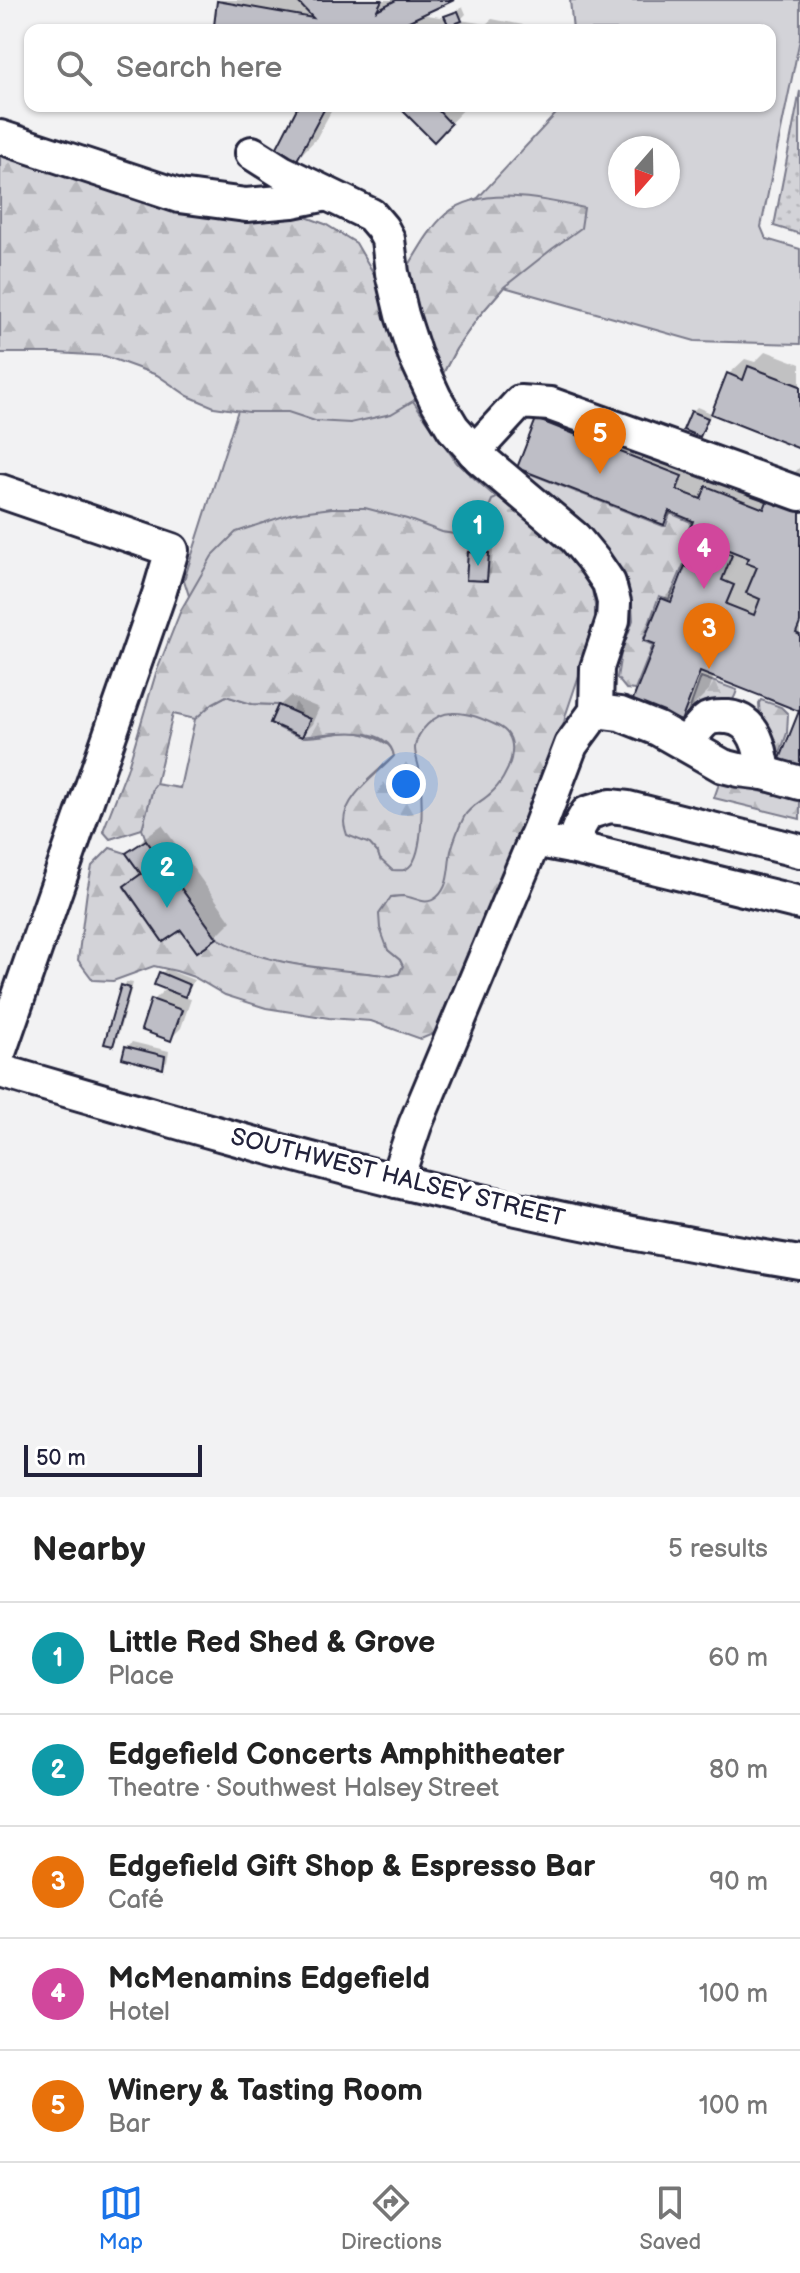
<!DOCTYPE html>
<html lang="en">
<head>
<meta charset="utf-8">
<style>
  body { margin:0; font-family:"Balsamiq Sans",sans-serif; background:#f2f2f2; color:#222 }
  .compass { position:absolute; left:608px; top:136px; width:72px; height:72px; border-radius:50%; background:#fff; box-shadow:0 2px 6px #0004; rotate:200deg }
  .scale { position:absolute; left:24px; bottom:20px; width:178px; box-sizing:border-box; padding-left:8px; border:4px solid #22223b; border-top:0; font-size:22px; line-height:28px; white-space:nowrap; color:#22223b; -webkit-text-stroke:6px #fff; paint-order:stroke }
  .you { position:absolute; left:406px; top:784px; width:28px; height:28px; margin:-20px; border:6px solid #fff; border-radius:50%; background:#1a73e8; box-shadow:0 0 0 12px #1a73e833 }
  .badge { display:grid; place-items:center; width:52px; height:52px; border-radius:50%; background:#1a73e8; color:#fff; font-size:26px; font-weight:700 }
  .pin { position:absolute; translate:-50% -66px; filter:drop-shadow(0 2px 4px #0008) }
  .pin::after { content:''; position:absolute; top:42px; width:28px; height:24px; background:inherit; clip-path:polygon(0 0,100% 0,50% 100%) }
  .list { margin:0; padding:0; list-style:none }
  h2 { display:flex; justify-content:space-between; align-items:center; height:104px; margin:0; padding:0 32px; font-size:34px }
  h2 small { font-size:26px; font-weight:400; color:#767676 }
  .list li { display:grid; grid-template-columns:52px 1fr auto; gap:24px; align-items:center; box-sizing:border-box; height:112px; padding:0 32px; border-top:2px solid #e0e0e0 }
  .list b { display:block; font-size:30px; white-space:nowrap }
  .list p { margin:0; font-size:26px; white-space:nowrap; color:#767676 }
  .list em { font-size:26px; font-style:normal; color:#767676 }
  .icon { flex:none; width:44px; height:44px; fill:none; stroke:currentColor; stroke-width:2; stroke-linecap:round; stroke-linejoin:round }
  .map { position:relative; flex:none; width:800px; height:1497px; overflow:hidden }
  .search { position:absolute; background:#fff; box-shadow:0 2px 6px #0004; left:24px; right:24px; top:24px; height:88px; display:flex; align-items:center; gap:20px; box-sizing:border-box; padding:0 28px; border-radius:16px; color:#767676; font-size:30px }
  .sheet { height:664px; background:#fff }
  nav { display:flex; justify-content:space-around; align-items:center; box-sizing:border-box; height:112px; border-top:2px solid #e0e0e0; background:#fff; font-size:22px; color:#767676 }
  nav a { display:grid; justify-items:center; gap:4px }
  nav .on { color:#1a73e8 }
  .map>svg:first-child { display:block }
  .grass { fill:#d3d3d8; stroke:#7a7a8a; stroke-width:2; fill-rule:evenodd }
  .forest { fill:url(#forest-firs); stroke:#7a7a8a; stroke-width:2 }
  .garden { fill:url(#garden-dots); stroke:#7a7a8a; stroke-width:2 }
  .shadow { fill:#0003 }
  .building { fill:#bebec6; stroke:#22223b; stroke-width:2 }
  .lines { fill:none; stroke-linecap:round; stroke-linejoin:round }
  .minor-casing { stroke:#22223b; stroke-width:38 }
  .minor { stroke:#fff; stroke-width:32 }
  .labels { text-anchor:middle; stroke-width:8; stroke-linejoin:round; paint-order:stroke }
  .street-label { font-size:24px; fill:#22223b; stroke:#fff }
</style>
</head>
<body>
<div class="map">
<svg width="800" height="1497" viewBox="0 0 800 1497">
  <defs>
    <pattern id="forest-firs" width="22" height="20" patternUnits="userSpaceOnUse" patternTransform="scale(2)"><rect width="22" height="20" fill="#d3d3d8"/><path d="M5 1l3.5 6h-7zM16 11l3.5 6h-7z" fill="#b5b5ba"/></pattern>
    <pattern id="garden-dots" width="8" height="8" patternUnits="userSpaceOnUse" patternTransform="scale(2)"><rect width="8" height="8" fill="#d3d3d8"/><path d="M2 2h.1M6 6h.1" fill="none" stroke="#b5b5ba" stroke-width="1.8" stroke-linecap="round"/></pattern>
  </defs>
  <rect width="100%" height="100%" fill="#f2f2f3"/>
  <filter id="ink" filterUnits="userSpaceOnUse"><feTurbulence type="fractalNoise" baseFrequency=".0125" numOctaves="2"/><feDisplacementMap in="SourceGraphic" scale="16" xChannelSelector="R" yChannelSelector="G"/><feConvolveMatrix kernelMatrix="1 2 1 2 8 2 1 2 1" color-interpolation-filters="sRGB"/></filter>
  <g filter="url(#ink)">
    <path class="grass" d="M570 0H800V39L761 227 766 239 800 249V344L695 341 504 287 479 316 456 349 440 379 413 401 457 463 526 524 586 624 450 917 404 896 391 897 388 950 400 960 403 966 399 974 391 976C333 969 269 968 217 938L146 840 142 829 153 788 156 784 180 788 195 719 213 703 226 696 252 704 278 705 270 723C280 728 294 737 305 737 334 737 348 725 378 739 387 743 392 746 394 756L368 780 370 844 378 853 380 859 401 746 191 602 184 580 238 410 400 280 426 240 446 214 478 198 563 106H770V30H573ZM620 148H668V196H620Z"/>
    <g class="forest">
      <path d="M0 155 52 169 279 207 325 224 356 243 381 286 400 280C413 260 428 229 446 214 481 185 544 199 584 208L581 228 552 249 504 287 479 316 456 349 440 379 413 401 391 414 350 423 315 421 288 412H249L214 407 188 396 157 375 105 356 57 353H0Z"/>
      <polygon points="521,470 663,526 666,526 670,513 691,522 687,535 701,542 700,553 684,564 669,599 659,596 643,641 653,645 635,690 626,689 617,678 621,653 633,620 632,605 627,594 516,472"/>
      <path d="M503 495 573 554 590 580 595 605 596 625 566 714 558 749 500 895 475 940 463 977 446 1018 435 1033 421 1039 371 1021 329 1018 266 1008 225 995 194 977 176 971 154 966 113 981 93 980 78 960 87 891 92 866 110 848 126 853 141 874 124 887 163 942 181 930 197 952 217 938C269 968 333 968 391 976L399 974 403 966 400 960 388 950 380 928 379 914 391 897C395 897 399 896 403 896 416 897 425 907 437 897 450 886 448 866 451 851 454 840 459 827 464 817 470 806 483 801 491 793 508 778 525 739 498 726 483 719 468 712 452 713 435 713 416 732 415 748 415 756 419 765 420 773 422 793 425 854 409 867 404 872 398 870 392 870L380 859 378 853 370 844 347 835C346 831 344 827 344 822 344 796 379 773 394 756 388 722 326 734 302 737L309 719 278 705 252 704 226 696 213 703 195 719 173 714 156 784 153 788 142 829 110 839 103 831 127 770 156 673 181 610 212 556 236 532 293 513 332 508H365L407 519 442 532 460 535 474 528 487 512 492 500Z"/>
      <path d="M701 677 737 690C735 697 733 701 727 705L687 716Z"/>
      <path d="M761 700 781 707 788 714 787 733 780 753C768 742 759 719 759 703Z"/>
      <polygon points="720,781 729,781 759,791 800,799 800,819 714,798"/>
    </g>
    <polygon class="garden" points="800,91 800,234 774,226"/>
    <g class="shadow">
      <polygon points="221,0 450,0 421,14 446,18 452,12 463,7 466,14 460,20 486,24 492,19 523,25 522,30 251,30 219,2"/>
      <polygon points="300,106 334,106 316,139 296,160"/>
      <polygon points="401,106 467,106 434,140"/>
      <polygon points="766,351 800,364 800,447 729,374 745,359 755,362"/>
      <polygon points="566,392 788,479 800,467 800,709 714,676 709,690 681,718 657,643 663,599 682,580 687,567 712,541 696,519 675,511 664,522 538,421"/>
      <polygon points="697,407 711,413 704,429 700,434 692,412"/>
      <polygon points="475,548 493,549 491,574 487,579 470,553"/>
      <polygon points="290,696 319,708 312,724 302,735 279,706"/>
      <polygon points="162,825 231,921 215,937 181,927 126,887 142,872 129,854 144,838"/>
      <polygon points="166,969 194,980 189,990 183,997 191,999 181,1028 171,1038 153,1001 166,988 161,974"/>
      <polygon points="127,982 133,983 117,1039 113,1044 123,986"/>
      <polygon points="132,1042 169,1051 167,1062 162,1066 127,1047"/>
    </g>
    <g class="building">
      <polygon points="296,0 382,0 377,10 396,0 454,0 390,30 239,30 214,26 217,1 313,18"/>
      <polygon points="458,11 462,21 449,26 444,16"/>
      <polygon points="298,106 326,106 296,162 275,151"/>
      <polygon points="398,106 434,106 451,124 434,142"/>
      <polygon points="748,366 800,386 800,449 711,414 727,373 743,380"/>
      <polygon points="691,411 708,418 700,437 683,430"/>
      <polygon points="536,419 682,476 677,490 701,499 706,486 764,509 770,494 800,506 800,623 796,633 800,635 800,766 780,759 799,711 700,672 681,721 632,702 655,644 644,640 661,598 671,602 685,566 697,570 707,545 732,555 722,580 734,585 726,604 754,615 760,599 746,593 757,567 746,563 749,558 688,534 693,521 669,511 664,525 517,468"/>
      <polygon points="468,552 489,553 487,581 466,580"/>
      <polygon points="278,705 310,719 302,737 270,723"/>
      <polygon points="146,840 217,938 197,952 181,930 163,942 124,886 141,874 126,853"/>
      <polygon points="159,972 190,985 185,997 154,985"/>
      <polygon points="121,985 130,988 113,1046 104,1044"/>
      <polygon points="151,999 182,1010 171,1041 141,1030"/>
      <polygon points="125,1046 165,1056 163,1069 122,1058"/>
    </g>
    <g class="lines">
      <defs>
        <g id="minor">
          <polyline points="0,137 179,196 246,205 292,201 327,194"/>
          <polyline points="252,153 282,172 371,215 382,228 388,239 392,273 402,315 415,355 435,398 453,428 480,458 575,538 594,561 609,583 614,602 613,620 597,668 596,711 571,745 539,829 415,1125 396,1181"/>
          <polyline points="474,452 520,402 550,404 800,494"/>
          <polyline points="0,491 172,550 159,594 0,1050"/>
          <polyline points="596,711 620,714 658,729 723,766 739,770 764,773 800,783"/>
          <path d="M686 744C692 736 700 724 708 719 714 716 722 717 728 717 756 720 761 750 764 773"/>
          <polyline points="534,840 571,847 800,903"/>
          <polyline points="571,847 579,827 587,813 610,806 628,808 800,851"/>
          <path d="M0 1071C132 1109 263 1148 397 1181 530 1214 665 1241 800 1263"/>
        </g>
      </defs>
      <use href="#minor" class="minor-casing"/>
      <use href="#minor" class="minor"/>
    </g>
  </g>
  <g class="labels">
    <g class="street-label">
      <text transform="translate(398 1177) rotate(14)" y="8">SOUTHWEST HALSEY STREET</text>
    </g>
  </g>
</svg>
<svg class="compass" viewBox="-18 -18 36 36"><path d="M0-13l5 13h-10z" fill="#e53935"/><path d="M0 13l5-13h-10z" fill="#767676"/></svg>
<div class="scale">50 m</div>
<div class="you"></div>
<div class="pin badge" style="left:478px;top:566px;background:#0f9aa8">1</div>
<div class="pin badge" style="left:167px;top:908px;background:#0f9aa8">2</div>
<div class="pin badge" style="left:709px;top:669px;background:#e8710a">3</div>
<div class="pin badge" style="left:704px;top:589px;background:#d1479c">4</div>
<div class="pin badge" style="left:600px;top:474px;background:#e8710a">5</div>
<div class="search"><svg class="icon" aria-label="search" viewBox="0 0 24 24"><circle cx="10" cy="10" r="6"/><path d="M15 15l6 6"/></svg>Search here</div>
</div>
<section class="sheet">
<h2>Nearby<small>5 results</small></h2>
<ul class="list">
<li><span class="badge" style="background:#0f9aa8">1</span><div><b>Little Red Shed &amp; Grove</b><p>Place</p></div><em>60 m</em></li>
<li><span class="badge" style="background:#0f9aa8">2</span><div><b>Edgefield Concerts Amphitheater</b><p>Theatre · Southwest Halsey Street</p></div><em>80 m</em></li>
<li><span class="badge" style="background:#e8710a">3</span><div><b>Edgefield Gift Shop &amp; Espresso Bar</b><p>Café</p></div><em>90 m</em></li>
<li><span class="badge" style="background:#d1479c">4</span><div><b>McMenamins Edgefield</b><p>Hotel</p></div><em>100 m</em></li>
<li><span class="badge" style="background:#e8710a">5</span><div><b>Winery &amp; Tasting Room</b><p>Bar</p></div><em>100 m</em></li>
</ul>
</section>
<nav>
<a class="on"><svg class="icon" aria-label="map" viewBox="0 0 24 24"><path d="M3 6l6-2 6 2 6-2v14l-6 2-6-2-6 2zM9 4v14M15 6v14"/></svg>Map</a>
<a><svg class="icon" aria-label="directions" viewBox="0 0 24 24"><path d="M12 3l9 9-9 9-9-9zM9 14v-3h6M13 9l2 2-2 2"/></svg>Directions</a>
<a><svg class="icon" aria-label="saved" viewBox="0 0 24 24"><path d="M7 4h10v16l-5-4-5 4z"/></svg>Saved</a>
</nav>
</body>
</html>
